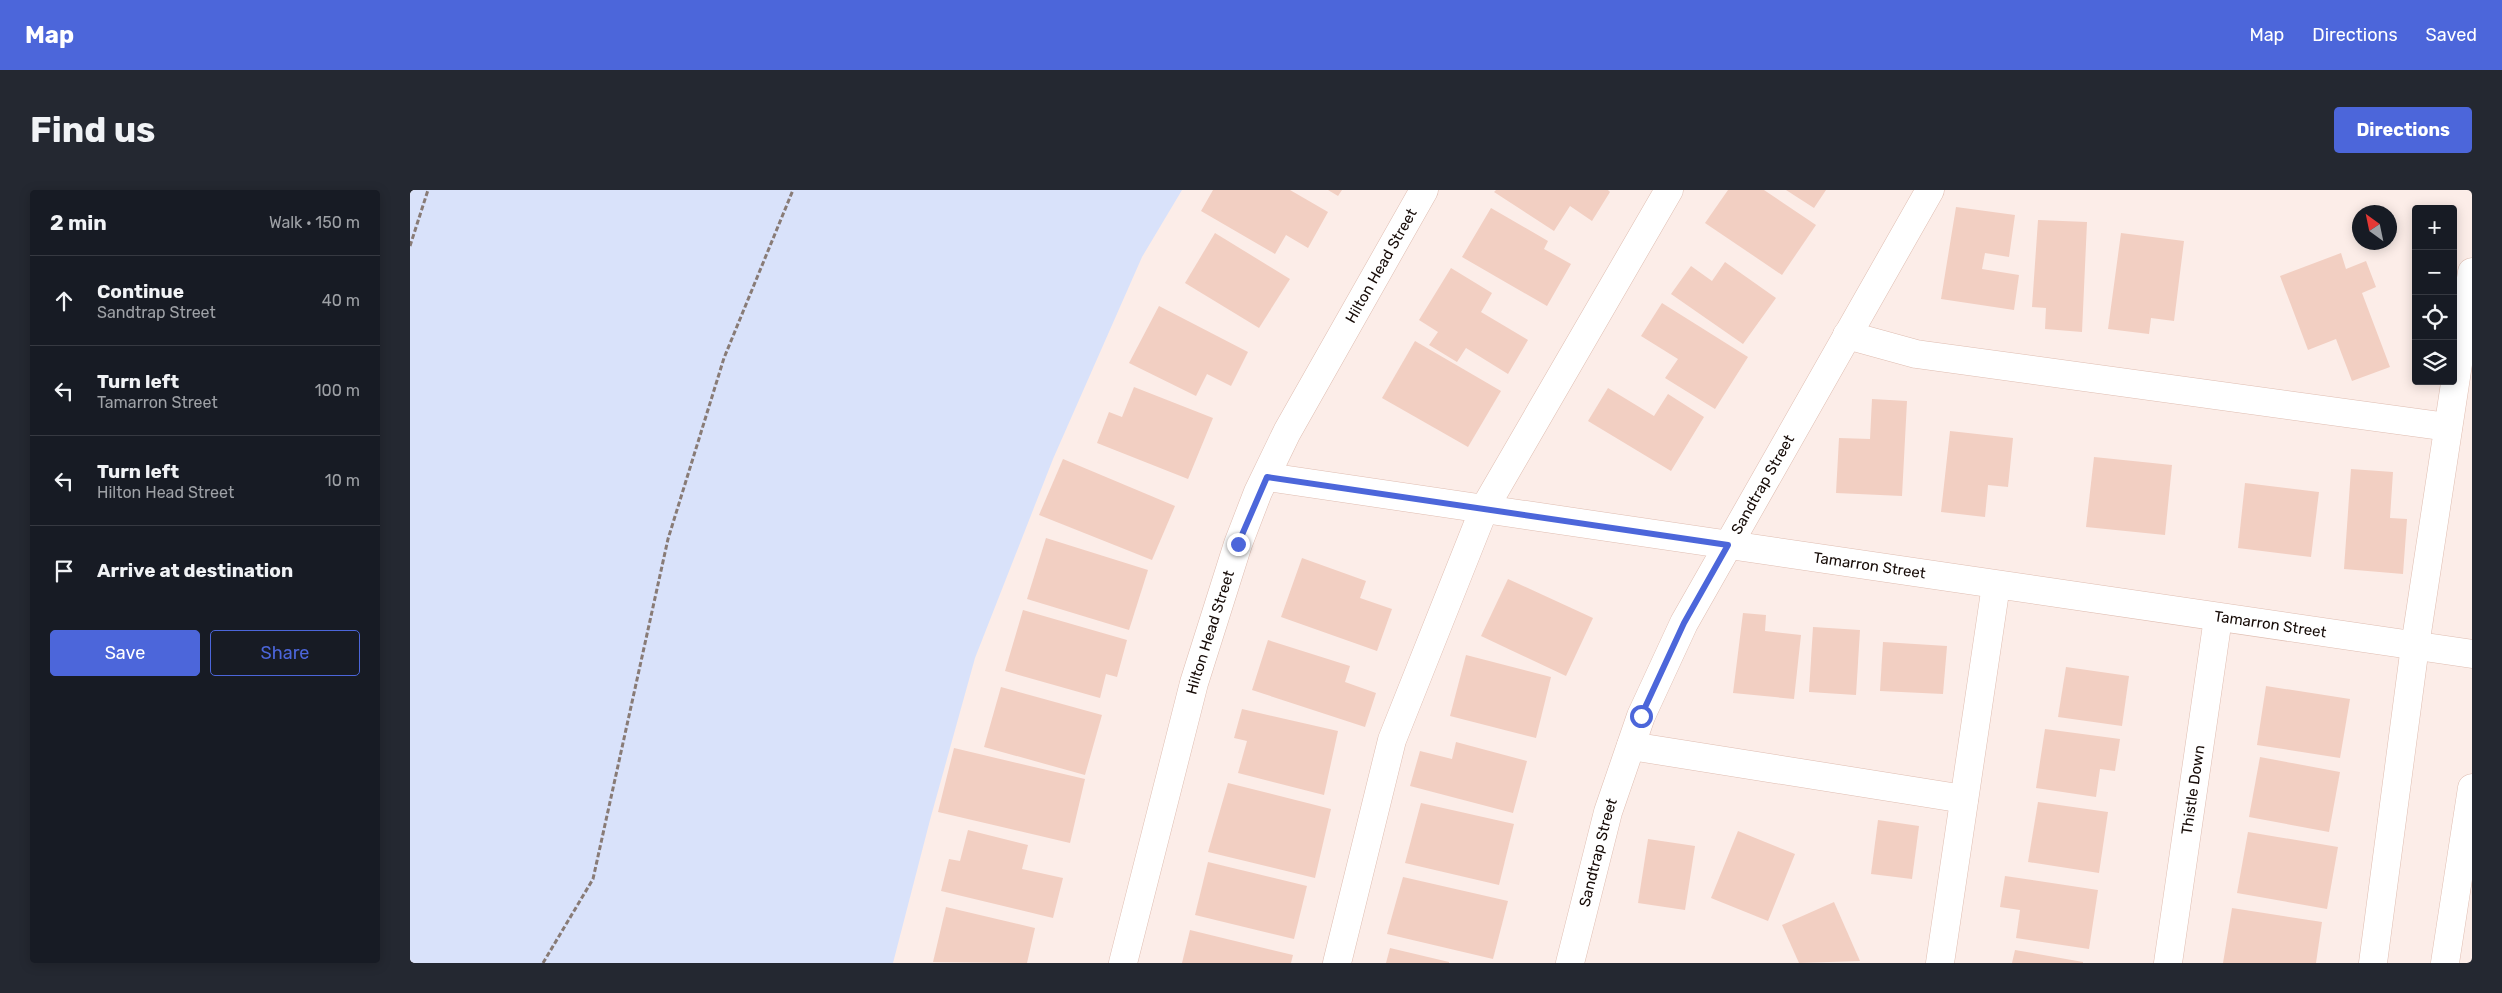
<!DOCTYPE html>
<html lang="en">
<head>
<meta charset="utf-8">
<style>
  body { margin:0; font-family:Rubik,sans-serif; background:#242831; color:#f1f3f6 }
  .controls { position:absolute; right:15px; top:15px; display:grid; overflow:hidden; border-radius:5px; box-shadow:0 2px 12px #0003 }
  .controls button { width:45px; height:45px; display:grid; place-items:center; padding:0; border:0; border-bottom:1px solid #363941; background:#171b24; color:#f1f3f6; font:25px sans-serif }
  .compass { position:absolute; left:1942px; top:15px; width:45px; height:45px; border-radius:50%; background:#171b24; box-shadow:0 2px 12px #0003; rotate:327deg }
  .stop { position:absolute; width:15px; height:15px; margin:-11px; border:4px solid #4c66da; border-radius:50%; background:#fff }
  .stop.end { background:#4c66da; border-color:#fff; box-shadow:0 1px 5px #0008 }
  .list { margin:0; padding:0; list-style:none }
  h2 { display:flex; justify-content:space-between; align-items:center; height:65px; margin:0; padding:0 20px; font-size:21px }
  h2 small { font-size:16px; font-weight:400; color:#9ea1a6 }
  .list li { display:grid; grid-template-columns:32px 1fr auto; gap:15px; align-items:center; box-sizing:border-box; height:90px; padding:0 20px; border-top:1px solid #363941 }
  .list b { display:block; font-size:19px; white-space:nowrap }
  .list p { margin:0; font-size:16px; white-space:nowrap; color:#9ea1a6 }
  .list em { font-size:16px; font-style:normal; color:#9ea1a6 }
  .actions { display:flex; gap:10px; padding:15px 20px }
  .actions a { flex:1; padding:11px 0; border:1px solid #4c66da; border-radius:5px; text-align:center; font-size:18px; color:#4c66da }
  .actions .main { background:#4c66da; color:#fff }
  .icon { flex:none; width:28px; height:28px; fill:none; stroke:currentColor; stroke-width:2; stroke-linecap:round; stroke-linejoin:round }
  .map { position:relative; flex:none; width:2062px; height:773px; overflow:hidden; border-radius:5px }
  header { display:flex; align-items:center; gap:30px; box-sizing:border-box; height:70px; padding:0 25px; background:#4c66da; color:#fff }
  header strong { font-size:24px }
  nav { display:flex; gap:28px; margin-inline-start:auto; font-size:18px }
  .intro { display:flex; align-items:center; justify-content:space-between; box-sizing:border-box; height:120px; padding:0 30px }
  h1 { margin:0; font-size:35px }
  .button { padding:12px 22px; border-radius:5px; background:#4c66da; color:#fff; font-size:18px; font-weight:700 }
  main { display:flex; gap:30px; padding:0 30px }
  aside { flex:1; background:#171b24; border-radius:5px; box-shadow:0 2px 12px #0003 }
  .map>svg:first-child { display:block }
  .green { fill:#d9e2fa }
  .building { fill:#f2cfc2 }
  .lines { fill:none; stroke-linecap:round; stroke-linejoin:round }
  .minor-casing { stroke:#dfbdb1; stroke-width:29 }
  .path { stroke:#887b76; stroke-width:3; stroke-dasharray:5 2.5; stroke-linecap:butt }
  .minor { stroke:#fff; stroke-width:28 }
  .route { stroke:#4c66da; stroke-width:6 }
  .labels { text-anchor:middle; stroke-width:4; stroke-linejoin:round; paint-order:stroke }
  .street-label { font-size:15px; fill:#160b07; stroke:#fff }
</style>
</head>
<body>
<header>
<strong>Map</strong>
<nav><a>Map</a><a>Directions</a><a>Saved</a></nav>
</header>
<div class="intro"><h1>Find us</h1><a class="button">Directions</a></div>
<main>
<aside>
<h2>2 min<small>Walk · 150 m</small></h2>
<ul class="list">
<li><svg class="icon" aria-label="ahead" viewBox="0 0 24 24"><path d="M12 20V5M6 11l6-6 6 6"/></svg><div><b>Continue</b><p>Sandtrap Street</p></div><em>40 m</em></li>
<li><svg class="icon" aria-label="left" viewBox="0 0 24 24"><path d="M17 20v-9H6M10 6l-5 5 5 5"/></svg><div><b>Turn left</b><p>Tamarron Street</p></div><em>100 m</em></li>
<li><svg class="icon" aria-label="left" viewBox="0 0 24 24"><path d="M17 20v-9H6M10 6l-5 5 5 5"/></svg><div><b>Turn left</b><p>Hilton Head Street</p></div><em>10 m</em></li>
<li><svg class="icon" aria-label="arrive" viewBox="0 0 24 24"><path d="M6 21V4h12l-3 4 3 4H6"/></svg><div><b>Arrive at destination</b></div></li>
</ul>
<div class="actions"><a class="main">Save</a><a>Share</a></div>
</aside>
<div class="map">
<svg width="2062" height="773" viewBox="0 0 2062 773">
  <rect width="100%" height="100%" fill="#fcede8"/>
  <polygon class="green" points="0,0 772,0 732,67 643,269 565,468 520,630 483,773 0,773"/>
  <g class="building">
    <polygon points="803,0 880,0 918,22 898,58 876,45 865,64 791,21"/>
    <polygon points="918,0 932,0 928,6"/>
    <polygon points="1086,0 1198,0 1200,2 1182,31 1160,16 1144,41 1084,2"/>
    <polygon points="1318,0 1354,0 1406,35 1372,85 1295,33"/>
    <polygon points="1376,0 1416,0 1404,18"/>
    <polygon points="1546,17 1605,25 1599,67 1575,63 1572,79 1609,85 1604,120 1531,109"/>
    <polygon points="1081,18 1138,51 1134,59 1161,74 1137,116 1052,67"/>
    <polygon points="1628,30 1677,32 1672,142 1635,139 1636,118 1622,117"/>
    <polygon points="805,43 880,89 849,138 775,93"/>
    <polygon points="1711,43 1774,51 1764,131 1741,128 1739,144 1698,139"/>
    <polygon points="1931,63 1936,79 1956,71 1966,97 1952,103 1980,177 1942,191 1926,149 1898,160 1870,86"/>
    <polygon points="1315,72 1366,108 1333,154 1261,104 1281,76 1302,91"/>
    <polygon points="1041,78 1082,103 1071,122 1118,150 1098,184 1056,158 1047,172 1019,155 1028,142 1009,130"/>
    <polygon points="1252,113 1338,167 1305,219 1255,188 1268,169 1231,146"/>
    <polygon points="749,116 838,162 821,196 797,184 786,206 719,173"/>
    <polygon points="1005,151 1091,201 1058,257 972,208"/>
    <polygon points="724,197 803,228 778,289 687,253 699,222 712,227"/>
    <polygon points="1198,198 1244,226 1258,204 1294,227 1261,281 1178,231"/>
    <polygon points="1462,209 1497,211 1492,306 1426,303 1429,248 1460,249"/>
    <polygon points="1540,241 1603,248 1598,297 1578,295 1575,327 1531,322"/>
    <polygon points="1684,267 1762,275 1755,345 1676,337"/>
    <polygon points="653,269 765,316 742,370 629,325"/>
    <polygon points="1941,279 1983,282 1980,328 1997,329 1993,384 1934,379"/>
    <polygon points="1835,293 1909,302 1901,367 1828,358"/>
    <polygon points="636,348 738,380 719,440 617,409"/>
    <polygon points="892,368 956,391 950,408 982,419 967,461 871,427"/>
    <polygon points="1098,389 1183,428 1156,486 1071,446"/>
    <polygon points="613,420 717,450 707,487 696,484 690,508 595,481"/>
    <polygon points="1333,423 1356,425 1355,441 1391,445 1384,509 1323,503"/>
    <polygon points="1403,437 1450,440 1446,505 1399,502"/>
    <polygon points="858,450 940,476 935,492 966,503 955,537 842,500"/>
    <polygon points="1473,452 1537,456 1533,504 1470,501"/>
    <polygon points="1056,465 1141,487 1126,548 1040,526"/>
    <polygon points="1656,477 1719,486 1712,536 1648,527"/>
    <polygon points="1856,496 1940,509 1930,568 1847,555"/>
    <polygon points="591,497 692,525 675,585 574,557"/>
    <polygon points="832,519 928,541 914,605 828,583 837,551 824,548"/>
    <polygon points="1635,539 1710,549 1705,581 1690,579 1686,607 1626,598"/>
    <polygon points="1046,552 1117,571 1103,623 1000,596 1010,561 1042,569"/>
    <polygon points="544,558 675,589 660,653 528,622"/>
    <polygon points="1850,567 1930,582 1919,642 1839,627"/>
    <polygon points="818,593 921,619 905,688 798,662"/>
    <polygon points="1628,612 1698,622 1689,683 1618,672"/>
    <polygon points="1011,613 1104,634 1089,695 995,673"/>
    <polygon points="1468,630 1509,636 1502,689 1461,684"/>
    <polygon points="558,640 618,655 612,679 653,688 643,728 531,701 539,669 550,671"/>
    <polygon points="1328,641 1385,664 1358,731 1301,708"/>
    <polygon points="1838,642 1928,657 1917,719 1827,703"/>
    <polygon points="1238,649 1285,656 1275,720 1228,713"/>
    <polygon points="798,672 897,696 884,749 785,725"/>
    <polygon points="1595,686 1688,700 1679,759 1606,748 1610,720 1590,717"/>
    <polygon points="993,687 1098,711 1083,769 977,744"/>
    <polygon points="1424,712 1450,771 1389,773 1372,735"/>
    <polygon points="536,717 625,738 617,773 523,772"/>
    <polygon points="1822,718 1912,732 1906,773 1813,773"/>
    <polygon points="780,740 883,765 881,773 772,773"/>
    <polygon points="980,758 1039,772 1039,773 976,773"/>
    <polygon points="1605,760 1673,772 1673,773 1602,773"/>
  </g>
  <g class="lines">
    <defs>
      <g id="minor">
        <polyline points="1437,145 1506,164 2038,237"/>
        <path id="s1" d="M857 287 2062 464"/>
        <polyline points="1221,556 1554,609"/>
        <path id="s2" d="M713 773 784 493 828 354 848 302 877 242 1014 0"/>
        <polyline points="927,773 982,550 1074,319 1259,0"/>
        <path id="s3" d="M1160 773 1198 622 1231 526 1274 433 1520 0"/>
        <polyline points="1530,773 1586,395"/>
        <path id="s4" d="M1758 773 1808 428"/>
        <polyline points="1963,773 2005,456 2062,82"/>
        <polyline points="2035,773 2062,598"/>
      </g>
    </defs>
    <use href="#minor" class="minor-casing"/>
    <g class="path">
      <polyline points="0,56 18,0"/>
      <polyline points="133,773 183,689 258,349 314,168 383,0"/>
    </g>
    <use href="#minor" class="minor"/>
  </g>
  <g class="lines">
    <polyline class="route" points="828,354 857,287 1318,355 1274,433 1231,526"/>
  </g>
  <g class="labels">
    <g class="street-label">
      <text dy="5" stroke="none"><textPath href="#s2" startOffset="748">Hilton Head Street</textPath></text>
      <text dy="5" stroke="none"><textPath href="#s3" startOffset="519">Sandtrap Street</textPath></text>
      <text dy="5" stroke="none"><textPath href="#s1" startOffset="609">Tamarron Street</textPath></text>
      <text dy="5" stroke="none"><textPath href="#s1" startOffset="1014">Tamarron Street</textPath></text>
      <text dy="5" stroke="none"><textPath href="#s2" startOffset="342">Hilton Head Street</textPath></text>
      <text dy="5" stroke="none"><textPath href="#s4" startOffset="175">Thistle Down</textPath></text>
      <text dy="5" stroke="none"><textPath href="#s3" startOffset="114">Sandtrap Street</textPath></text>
    </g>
  </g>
</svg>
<div class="controls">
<button>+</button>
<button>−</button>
<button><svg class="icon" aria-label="locate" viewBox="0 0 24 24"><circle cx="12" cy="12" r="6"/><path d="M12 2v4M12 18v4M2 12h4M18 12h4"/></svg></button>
<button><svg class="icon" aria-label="layers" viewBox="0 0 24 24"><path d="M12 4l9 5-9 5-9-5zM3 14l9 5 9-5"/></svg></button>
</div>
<svg class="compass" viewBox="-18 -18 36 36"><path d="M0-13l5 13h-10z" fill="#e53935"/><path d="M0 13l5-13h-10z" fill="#9ea1a6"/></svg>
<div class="stop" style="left:1231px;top:526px"></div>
<div class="stop end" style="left:828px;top:354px"></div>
</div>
</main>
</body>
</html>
